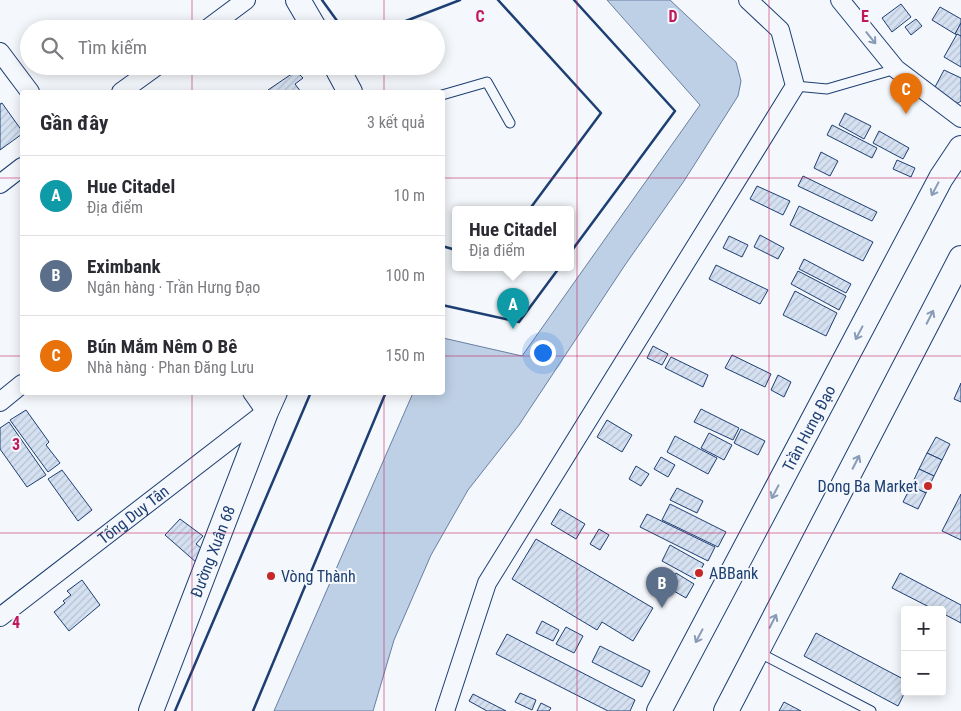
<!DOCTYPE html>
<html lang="vi">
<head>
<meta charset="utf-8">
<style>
  body { margin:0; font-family:"Roboto Condensed",sans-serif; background:#f7f7f7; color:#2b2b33 }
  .controls { position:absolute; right:15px; bottom:15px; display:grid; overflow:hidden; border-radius:5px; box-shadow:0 2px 12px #0003 }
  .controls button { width:45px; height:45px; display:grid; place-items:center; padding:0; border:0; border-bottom:1px solid #e1e1e2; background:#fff; color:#2b2b33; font:25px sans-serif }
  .you { position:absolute; left:542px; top:352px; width:18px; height:18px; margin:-12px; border:4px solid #fff; border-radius:50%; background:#1a73e8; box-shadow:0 0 0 8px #1a73e833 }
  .badge { display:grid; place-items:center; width:32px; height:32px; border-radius:50%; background:#c62828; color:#fff; font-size:16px; font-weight:700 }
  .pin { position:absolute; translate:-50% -41px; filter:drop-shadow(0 1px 2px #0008) }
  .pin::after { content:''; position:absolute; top:26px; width:18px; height:15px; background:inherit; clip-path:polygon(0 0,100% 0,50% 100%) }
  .popup { position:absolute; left:452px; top:206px; width:122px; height:65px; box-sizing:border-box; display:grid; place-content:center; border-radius:5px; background:#fff; filter:drop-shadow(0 1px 4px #0005); font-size:16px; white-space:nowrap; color:#7c7c81 }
  .popup b { font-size:19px; color:#2b2b33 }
  .popup::after { content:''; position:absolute; left:50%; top:100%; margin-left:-10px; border:10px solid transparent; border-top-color:#fff }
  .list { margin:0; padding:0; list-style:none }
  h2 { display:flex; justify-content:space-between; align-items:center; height:65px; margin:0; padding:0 20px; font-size:21px }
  h2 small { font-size:16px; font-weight:400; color:#7c7c81 }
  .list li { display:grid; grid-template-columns:32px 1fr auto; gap:15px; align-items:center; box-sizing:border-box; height:80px; padding:0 20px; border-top:1px solid #e1e1e2 }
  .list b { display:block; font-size:19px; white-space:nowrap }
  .list p { margin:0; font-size:16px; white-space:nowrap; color:#7c7c81 }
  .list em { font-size:16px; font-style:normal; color:#7c7c81 }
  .icon { flex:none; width:28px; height:28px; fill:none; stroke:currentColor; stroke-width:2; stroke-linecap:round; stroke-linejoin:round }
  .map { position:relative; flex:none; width:961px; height:711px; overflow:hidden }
  .search { position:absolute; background:#fff; box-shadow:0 2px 12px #0003; left:20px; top:20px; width:425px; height:55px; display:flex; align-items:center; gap:12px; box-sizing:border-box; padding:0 18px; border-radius:28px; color:#7c7c81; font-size:19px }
  .panel { position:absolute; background:#fff; box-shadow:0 2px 12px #0003; left:20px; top:90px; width:425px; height:305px; border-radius:5px }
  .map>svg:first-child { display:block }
  .water { fill:#bed0e5; stroke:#687fa3 }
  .building { fill:url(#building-hatch); stroke:#1d3f73 }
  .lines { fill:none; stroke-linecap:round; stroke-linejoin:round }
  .lane-casing { stroke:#1d3f73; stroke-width:11 }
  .street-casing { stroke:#1d3f73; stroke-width:20 }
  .secondary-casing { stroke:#1d3f73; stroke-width:26 }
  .lane { stroke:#f4f7fb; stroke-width:9 }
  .street { stroke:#f4f7fb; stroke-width:18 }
  .secondary { stroke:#f4f7fb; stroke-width:24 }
  .wall { stroke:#1d3f73; stroke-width:2.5 }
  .oneway { stroke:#889bb7 }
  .grid { fill:none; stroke:#c2185b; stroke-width:1; stroke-opacity:0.55 }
  .poi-dot { fill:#c62828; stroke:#f4f7fb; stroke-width:2 }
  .labels { text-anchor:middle; stroke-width:4; stroke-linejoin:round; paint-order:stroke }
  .street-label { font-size:16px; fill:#1d3f73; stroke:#f4f7fb }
  .poi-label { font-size:16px; fill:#1d3f73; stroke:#f4f7fb; text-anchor:start }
  .grid-label { font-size:16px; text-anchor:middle; font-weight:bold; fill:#c2185b; stroke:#f4f7fb; stroke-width:4; stroke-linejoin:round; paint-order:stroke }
</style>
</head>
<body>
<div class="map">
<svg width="961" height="711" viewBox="0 0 961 711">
  <defs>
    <pattern id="building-hatch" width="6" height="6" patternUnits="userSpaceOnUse" patternTransform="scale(1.25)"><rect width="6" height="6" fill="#d5e0f0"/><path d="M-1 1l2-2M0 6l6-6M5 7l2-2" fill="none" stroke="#b6c1d1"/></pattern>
  </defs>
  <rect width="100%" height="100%" fill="#f4f7fb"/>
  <polygon class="water" points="607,0 670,0 736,62 741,81 738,96 684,181 625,265 519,425 468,490 431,555 394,640 373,711 274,711 413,393 442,392 443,338 522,356 700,105"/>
  <g class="building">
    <polygon points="901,4 911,17 892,32 882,18"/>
    <polygon points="940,7 961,19 961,23 955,34 932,20"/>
    <polygon points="916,19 922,26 911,35 905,27"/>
    <polygon points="961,23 961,36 955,34"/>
    <polygon points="957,34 961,36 961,67 944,57"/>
    <polygon points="944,70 961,78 961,101 958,103 950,104 935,87"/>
    <polygon points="296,71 303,78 295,84 301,92 269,92 268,90"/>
    <polygon points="2,103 22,131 22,134 0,150 0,104"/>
    <polygon points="845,113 871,126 864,139 839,125"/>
    <polygon points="832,125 877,148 872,158 827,135"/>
    <polygon points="879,131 909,148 903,159 873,143"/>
    <polygon points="821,152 838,161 830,176 814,168"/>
    <polygon points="897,160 915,168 911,177 893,169"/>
    <polygon points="803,176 877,212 872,221 798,186"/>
    <polygon points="757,186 790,201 783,215 750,199"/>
    <polygon points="799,206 873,242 863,261 790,225"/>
    <polygon points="760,235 784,248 778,259 754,247"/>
    <polygon points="729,236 748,245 742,257 723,248"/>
    <polygon points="804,259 851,284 846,293 799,269"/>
    <polygon points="716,265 768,290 760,304 709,279"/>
    <polygon points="798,271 846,296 839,310 791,284"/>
    <polygon points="795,291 837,313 826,336 783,315"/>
    <polygon points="653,346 668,354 662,365 647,358"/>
    <polygon points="732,355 771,374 765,387 725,368"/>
    <polygon points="671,357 708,375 703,387 665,368"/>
    <polygon points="778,375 791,382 784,397 771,390"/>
    <polygon points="961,383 961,402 954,399"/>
    <polygon points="701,409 739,428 733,440 694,422"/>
    <polygon points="26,410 49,442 46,445 60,463 48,472 10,420"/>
    <polygon points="607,420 632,435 622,452 597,437"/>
    <polygon points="9,422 46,475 27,487 0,449 0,428"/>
    <polygon points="741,429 765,441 758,455 734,443"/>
    <polygon points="709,433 732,445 724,460 701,448"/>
    <polygon points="675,436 717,458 708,474 667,452"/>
    <polygon points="936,437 950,444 942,460 927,453"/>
    <polygon points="927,453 942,460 934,476 919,469"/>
    <polygon points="661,457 675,465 668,477 654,469"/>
    <polygon points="636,466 649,474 641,486 629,479"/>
    <polygon points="919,469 934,476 926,493 911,486"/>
    <polygon points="62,470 92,510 78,521 48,479"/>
    <polygon points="911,486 926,493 918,509 903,502"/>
    <polygon points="677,488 703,501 697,513 670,500"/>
    <polygon points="961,494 961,540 942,531"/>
    <polygon points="670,504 726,532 718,547 662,520"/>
    <polygon points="560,509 585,524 576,539 551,524"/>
    <polygon points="647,514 715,547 708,561 640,527"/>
    <polygon points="180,519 203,536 196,544 206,552 197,563 165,535"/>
    <polygon points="599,529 609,535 600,550 590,544"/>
    <polygon points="536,539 653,608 633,641 602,622 597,630 512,579"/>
    <polygon points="670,545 704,564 695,579 662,561"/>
    <polygon points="676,573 694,584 686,598 667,587"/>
    <polygon points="900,573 961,605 961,623 942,613 942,610 935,610 892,588"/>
    <polygon points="82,580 100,605 69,631 54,612 65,603 63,601 71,595 67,591"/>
    <polygon points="542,621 559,630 553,641 536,633"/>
    <polygon points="566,627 583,636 574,653 556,644"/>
    <polygon points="816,633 905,680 905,692 898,706 804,656"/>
    <polygon points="507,634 635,700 630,711 608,711 496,654"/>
    <polygon points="600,646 650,671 642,687 592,662"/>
    <polygon points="520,693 536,700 532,710 515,702"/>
    <polygon points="473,694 506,711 487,711 469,701"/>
    <polygon points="784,702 801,711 779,711"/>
    <polygon points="541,703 551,708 549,711 537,711"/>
  </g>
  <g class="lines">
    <defs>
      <g id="lane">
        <polyline points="795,86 827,89 896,69"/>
        <polyline points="442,95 487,82 510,123"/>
        <polyline points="758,652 871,711"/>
      </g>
      <g id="street">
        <polyline points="840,0 896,69 961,118"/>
        <polyline points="207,29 246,0"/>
        <polyline points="0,52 30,92"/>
        <polyline points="121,92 157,66"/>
        <polyline points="0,184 22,167"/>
        <polyline points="0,402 22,384"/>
        <path id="s1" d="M0 617 266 412 252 392"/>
        <polyline points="445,711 487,583 795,86 780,30 748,0"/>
      </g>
      <g id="secondary">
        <polyline points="298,0 315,29"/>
        <polyline points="336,66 350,92"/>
        <path id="s2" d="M151 711 266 412 275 392"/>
        <path id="s3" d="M659 711 941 178 961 148"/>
        <polyline points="726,711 961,258"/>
      </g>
    </defs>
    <use href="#lane" class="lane-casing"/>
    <use href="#street" class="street-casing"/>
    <use href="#secondary" class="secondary-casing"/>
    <use href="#lane" class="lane"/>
    <use href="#street" class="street"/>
    <use href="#secondary" class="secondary"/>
    <g class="wall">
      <polyline points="322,0 343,29"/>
      <polyline points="498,0 601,113 529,210"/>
      <polyline points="385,29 460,0"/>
      <polyline points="442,246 456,250"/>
      <polyline points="570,253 675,111 574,0"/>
      <polyline points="442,305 519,322 559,268"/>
      <polyline points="175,711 311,392"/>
      <polyline points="253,711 386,392"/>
    </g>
  </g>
  <defs><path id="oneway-shaft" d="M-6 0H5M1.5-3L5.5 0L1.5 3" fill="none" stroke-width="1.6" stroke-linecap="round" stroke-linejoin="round" transform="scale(1.25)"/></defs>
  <g class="oneway">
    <use href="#oneway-shaft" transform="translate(871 38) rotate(51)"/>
    <use href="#oneway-shaft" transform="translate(935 189) rotate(118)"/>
    <use href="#oneway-shaft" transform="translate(930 317) rotate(-63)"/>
    <use href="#oneway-shaft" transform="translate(859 333) rotate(118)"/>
    <use href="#oneway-shaft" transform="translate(856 462) rotate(-63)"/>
    <use href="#oneway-shaft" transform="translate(775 492) rotate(118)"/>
    <use href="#oneway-shaft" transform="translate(773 621) rotate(-63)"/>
    <use href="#oneway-shaft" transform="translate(699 636) rotate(118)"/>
  </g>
  <path class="grid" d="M192 0V29M384 0V29M577 0V711M769 0V711M192 66V92M384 66V92M0 178H22M442 178H961M0 356H22M442 356H961M192 392V711M384 392V711M0 533H961"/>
  <g class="poi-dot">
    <circle cx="928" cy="486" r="5"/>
    <circle cx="699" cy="573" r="5"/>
    <circle cx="271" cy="576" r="5"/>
  </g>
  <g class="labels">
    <g class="street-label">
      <text dy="6" stroke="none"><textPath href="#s3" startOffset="320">Trần Hưng Đạo</textPath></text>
      <text dy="6" stroke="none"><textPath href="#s1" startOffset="168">Tống Duy Tân</textPath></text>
      <text dy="6" stroke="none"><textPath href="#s2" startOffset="171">Đường Xuân 68</textPath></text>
    </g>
    <g class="poi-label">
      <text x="918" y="492" text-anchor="end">Dong Ba Market</text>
      <text x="709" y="579">ABBank</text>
      <text x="281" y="582">Vòng Thành</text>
    </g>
  </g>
  <g class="grid-label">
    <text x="480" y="22">C</text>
    <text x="673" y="22">D</text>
    <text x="865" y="22">E</text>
    <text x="16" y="450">3</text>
    <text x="16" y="628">4</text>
  </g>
</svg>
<div class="controls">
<button>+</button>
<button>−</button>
</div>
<div class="you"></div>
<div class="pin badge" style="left:513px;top:329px;background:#0f9aa8">A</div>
<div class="popup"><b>Hue Citadel</b>Địa điểm</div>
<div class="pin badge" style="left:662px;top:608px;background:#5c6f8a">B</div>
<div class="pin badge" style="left:906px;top:114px;background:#e8710a">C</div>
<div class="search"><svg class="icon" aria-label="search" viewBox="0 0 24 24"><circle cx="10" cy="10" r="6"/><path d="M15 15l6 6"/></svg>Tìm kiếm</div>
<section class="panel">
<h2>Gần đây<small>3 kết quả</small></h2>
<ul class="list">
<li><span class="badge" style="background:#0f9aa8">A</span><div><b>Hue Citadel</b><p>Địa điểm</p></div><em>10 m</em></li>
<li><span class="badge" style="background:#5c6f8a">B</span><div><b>Eximbank</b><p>Ngân hàng · Trần Hưng Đạo</p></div><em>100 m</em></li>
<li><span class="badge" style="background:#e8710a">C</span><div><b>Bún Mắm Nêm O Bê</b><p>Nhà hàng · Phan Đăng Lưu</p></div><em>150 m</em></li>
</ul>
</section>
</div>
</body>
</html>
